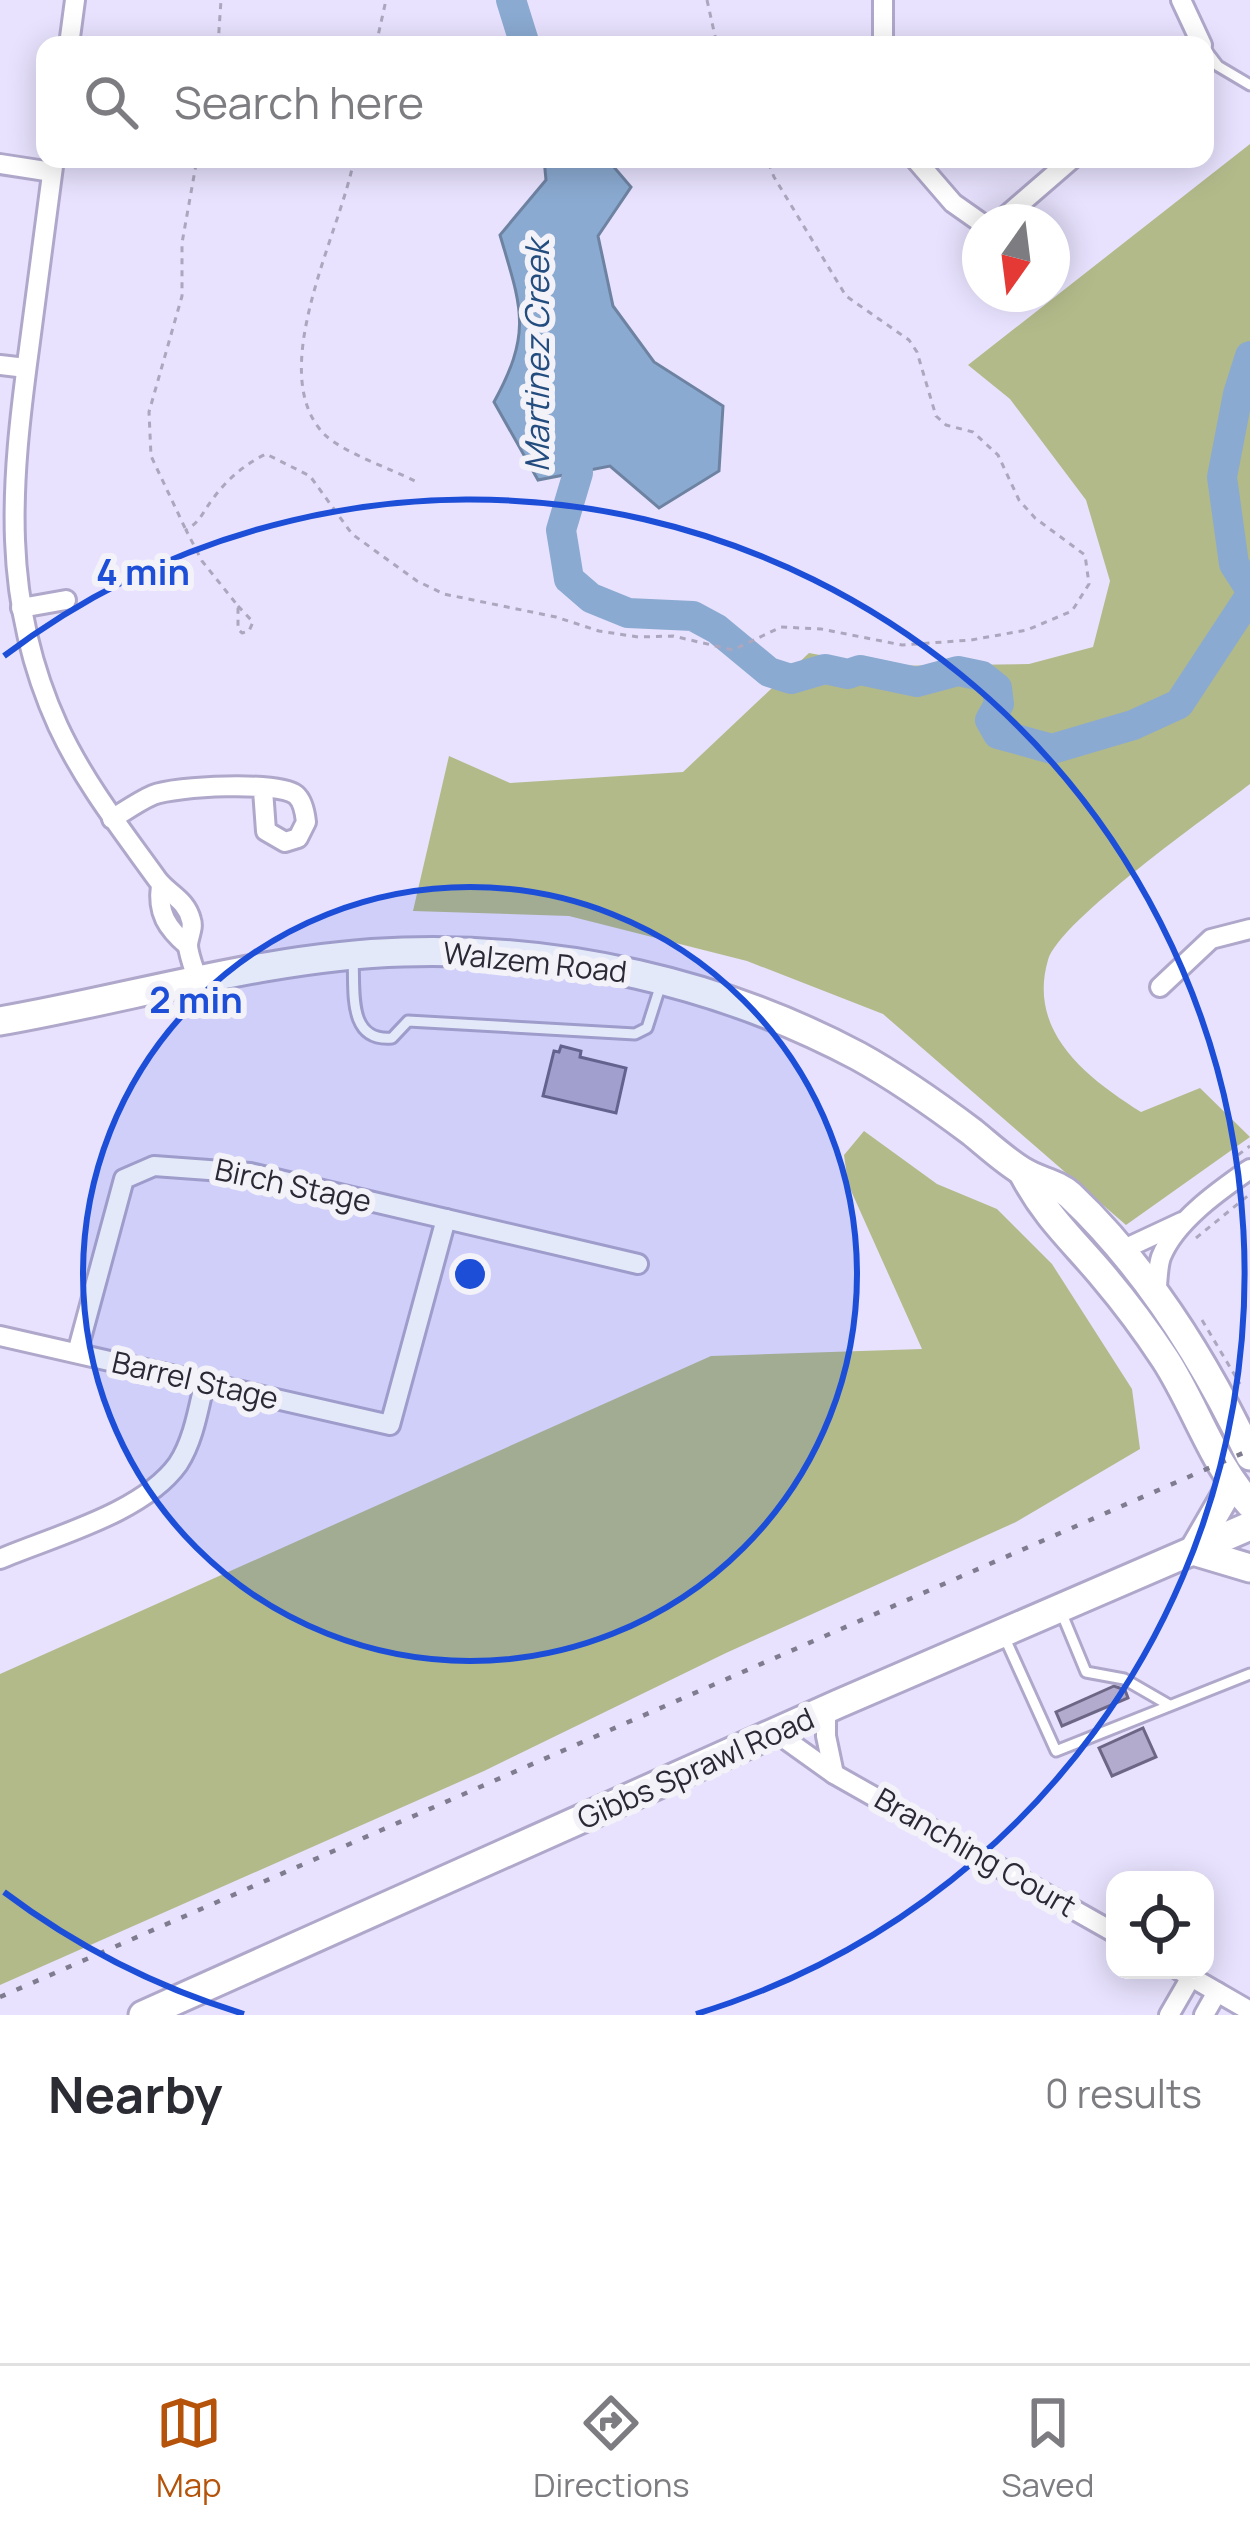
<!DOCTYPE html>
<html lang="en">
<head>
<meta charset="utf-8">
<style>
  body { margin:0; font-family:Manrope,sans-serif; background:#f7f7f7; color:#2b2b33 }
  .controls { position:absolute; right:36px; bottom:36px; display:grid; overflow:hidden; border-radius:24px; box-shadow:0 6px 30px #0003 }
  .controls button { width:108px; height:108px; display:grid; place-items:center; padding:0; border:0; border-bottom:3px solid #e1e1e2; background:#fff; color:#2b2b33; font:60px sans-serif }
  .compass { position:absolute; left:962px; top:204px; width:108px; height:108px; border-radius:50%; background:#fff; box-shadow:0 6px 30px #0003; rotate:194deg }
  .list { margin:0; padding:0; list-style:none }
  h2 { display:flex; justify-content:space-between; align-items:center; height:156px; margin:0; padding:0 48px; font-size:51px }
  h2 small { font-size:39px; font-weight:400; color:#7c7c81 }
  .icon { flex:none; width:66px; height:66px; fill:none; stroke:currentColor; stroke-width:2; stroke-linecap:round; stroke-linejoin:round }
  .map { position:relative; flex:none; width:1250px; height:2015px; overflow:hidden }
  .search { position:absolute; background:#fff; box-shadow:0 6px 30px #0003; left:36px; right:36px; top:36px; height:132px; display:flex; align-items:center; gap:30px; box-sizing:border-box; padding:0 42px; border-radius:24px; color:#7c7c81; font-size:45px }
  .sheet { height:348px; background:#fff }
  nav { display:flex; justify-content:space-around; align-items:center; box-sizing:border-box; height:168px; border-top:3px solid #e1e1e2; background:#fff; font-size:33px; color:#7c7c81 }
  nav a { display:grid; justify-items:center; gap:6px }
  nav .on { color:#b45309 }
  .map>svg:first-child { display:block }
  .forest { fill:#b3ba8a }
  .water { fill:#8baad1; stroke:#6e83a2; stroke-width:3 }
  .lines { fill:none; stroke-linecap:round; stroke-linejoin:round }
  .river { stroke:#8baad1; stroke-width:30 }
  .building { fill:#b3abcd; stroke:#6d6685; stroke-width:3 }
  .lane-casing { stroke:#b0a8ca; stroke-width:15 }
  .street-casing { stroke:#b0a8ca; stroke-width:24 }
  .secondary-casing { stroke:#b0a8ca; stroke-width:33 }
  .path { stroke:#aca7be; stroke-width:3; stroke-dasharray:6 6; stroke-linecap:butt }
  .lane { stroke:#fff; stroke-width:9 }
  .street { stroke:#fff; stroke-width:18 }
  .secondary { stroke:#fff; stroke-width:27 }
  .rail { stroke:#807c8f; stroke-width:4.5; stroke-dasharray:6 12; stroke-linecap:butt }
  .ring { fill:none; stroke:#1d4ed8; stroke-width:6 }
  .labels { text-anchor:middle; stroke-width:12; stroke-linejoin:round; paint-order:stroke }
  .street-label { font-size:30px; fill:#2c2936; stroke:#f4f2f9 }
  .water-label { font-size:33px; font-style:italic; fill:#234d7f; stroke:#f4f2f9 }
  .centre { fill:#1d4ed8; stroke:#f4f2f9; stroke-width:6 }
  .ring-label { font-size:36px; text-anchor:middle; font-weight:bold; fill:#1d4ed8; stroke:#f4f2f9; stroke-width:12; stroke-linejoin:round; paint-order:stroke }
</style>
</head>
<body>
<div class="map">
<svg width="1250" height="2015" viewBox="0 0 1250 2015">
  <rect width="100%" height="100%" fill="#e8e2fe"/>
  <g class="forest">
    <path d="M1250 144V784C1210 815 1060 920 1048 960 1027 1032 1087 1078 1141 1112L1200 1088 1250 1137 1126 1225 883 1014 747 961 569 916 413 911 449 756 510 783 683 772 809 653 881 666 1029 664 1093 647 1110 581 1086 500 1010 399 968 365Z"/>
    <polygon points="864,1131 937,1184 997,1209 1052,1264 1132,1389 1140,1449 1016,1522 726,1653 484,1771 0,1985 0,1674 711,1356 922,1349 848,1184 844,1155"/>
  </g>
  <path class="water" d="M544 159H607L631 187 598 236 613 306 654 362 723 406 719 471 659 508 610 466 538 480 494 402C533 331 521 307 500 235L546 180Z"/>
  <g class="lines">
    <g class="river">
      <polyline points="511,0 525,45"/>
      <polyline points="1250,356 1238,394 1222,477 1234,564 1250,589"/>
      <polyline points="576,433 578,473 561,530 569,579 591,598 628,613 693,616 717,629 769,672 791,679 825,669 848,674 860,670 917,682 958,671 982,676 997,688 999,704 990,720 998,734 1052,749 1133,725 1179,704 1250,596"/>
    </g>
  </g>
  <g class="building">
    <polygon points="561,1046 581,1051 580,1057 626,1068 616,1113 543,1096 554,1051 559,1052"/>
    <polygon points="1114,1686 1125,1690 1128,1698 1062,1726 1056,1712"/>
    <polygon points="1143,1728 1156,1757 1112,1776 1099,1748"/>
  </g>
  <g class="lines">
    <defs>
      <g id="lane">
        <polyline points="1205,49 1218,66 1250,85"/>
        <path d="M353 960C355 991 347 1042 392 1038L408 1021 635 1034 647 1028 661 984"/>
        <polyline points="1062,1614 1086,1672 1124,1679 1169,1705"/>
        <polyline points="1003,1634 1056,1751 1250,1674"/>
      </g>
      <g id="street">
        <polyline points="883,0 883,45"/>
        <polyline points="1181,0 1202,45"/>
        <polyline points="69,45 75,0"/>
        <path d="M54 159C46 222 37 286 29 349 11 483 0 599 58 726 84 782 121 829 157 879 168 894 186 899 191 920 194 928 188 937 188 946 189 957 195 971 198 981"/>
        <polyline points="915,159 953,203 980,222"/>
        <polyline points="0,164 52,172"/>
        <polyline points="999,222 1072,159"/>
        <polyline points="0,365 26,368"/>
        <polyline points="21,608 66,600"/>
        <path d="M112 819C125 811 139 801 153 795 175 786 279 781 296 795 303 801 305 813 306 822L298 838 285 842 266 831 263 790"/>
        <path d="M161 885C157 913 167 928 188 946"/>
        <polyline points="1160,987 1211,939 1250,929"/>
        <polyline points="1122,1250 1182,1222"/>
        <path d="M1156 1295C1158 1283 1157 1269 1161 1257 1175 1221 1220 1190 1250 1169"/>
        <polyline points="0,1336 390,1425 446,1219"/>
        <polyline points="77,1353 124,1179 154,1166 250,1173 638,1264"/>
        <path d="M0 1559C54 1536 143 1513 178 1464 193 1441 198 1411 204 1385"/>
        <polyline points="826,1710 826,1736 834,1774"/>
        <polyline points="778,1734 834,1774 1115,1933"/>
        <polyline points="1179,1970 1250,2011"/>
        <polyline points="1169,2015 1191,1977"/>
        <polyline points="1204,2015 1217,1992"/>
      </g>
      <g id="secondary">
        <path d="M0 1021C133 998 267 956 403 952 560 947 719 982 858 1056 898 1078 936 1105 972 1132 988 1145 1004 1160 1022 1171 1037 1181 1057 1183 1070 1195 1147 1268 1205 1361 1250 1456"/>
        <path d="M1023 1173C1047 1218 1071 1238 1103 1276 1125 1302 1146 1330 1165 1359 1195 1405 1213 1464 1250 1504"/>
        <polyline points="1195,1548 1232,1484"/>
        <polyline points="1193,1551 1250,1568"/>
        <polyline points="143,2015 838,1704 1250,1526"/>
      </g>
    </defs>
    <use href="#lane" class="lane-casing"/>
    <use href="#street" class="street-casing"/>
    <use href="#secondary" class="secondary-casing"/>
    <g class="path">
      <polyline points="707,0 717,45"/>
      <polyline points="218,45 221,0"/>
      <polyline points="376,45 386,0"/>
      <path d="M354 159C341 232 264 371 324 434 342 452 391 469 415 481"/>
      <polyline points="185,528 151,456 149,412 182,296 182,243 197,159"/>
      <path d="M238 606 253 622 249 631 242 633 238 629V606L202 561 186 530C201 521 202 513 212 500 226 480 245 464 266 454L310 476 352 534 417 581 444 594 556 617 599 631 638 637 673 636 733 650 781 627 821 629 902 645 971 640 1027 630 1072 611 1089 584 1085 555 1035 518 1019 500 998 455 973 432 946 425 936 416 917 352 909 340 846 296 774 177 767 159"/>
      <polyline points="1238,1155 1250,1146"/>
      <polyline points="1196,1238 1250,1194"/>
      <polyline points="1202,1320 1240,1384"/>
    </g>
    <use href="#lane" class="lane"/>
    <use href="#street" class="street"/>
    <use href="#secondary" class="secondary"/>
    <polyline class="rail" points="0,1997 1250,1450"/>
  </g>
  <circle cx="470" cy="1274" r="387" fill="#1d4ed8" fill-opacity=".12"/>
  <g class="ring">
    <circle cx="470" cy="1274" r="387"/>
    <path d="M244 2014A774 774 0 0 1 4 1892M4 656A774 774 0 1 1 696 2014"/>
  </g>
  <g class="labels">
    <g class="street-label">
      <text transform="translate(535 963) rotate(6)" y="10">Walzem Road</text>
      <text transform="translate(293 1186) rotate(12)" y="10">Birch Stage</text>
      <text transform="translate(195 1381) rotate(13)" y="10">Barrel Stage</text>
      <text transform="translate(696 1769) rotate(-24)" y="10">Gibbs Sprawl Road</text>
      <text transform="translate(975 1853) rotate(30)" y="10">Branching Court</text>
    </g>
    <g class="water-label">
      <text transform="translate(537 356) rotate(-90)" y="12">Martinez Creek</text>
    </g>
  </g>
  <circle cx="470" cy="1274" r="18" class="centre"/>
  <g class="ring-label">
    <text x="143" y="585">4 min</text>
    <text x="196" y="1013">2 min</text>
  </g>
</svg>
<div class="controls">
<button><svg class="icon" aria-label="locate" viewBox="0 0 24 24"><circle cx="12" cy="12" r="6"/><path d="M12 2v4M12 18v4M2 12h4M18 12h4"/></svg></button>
</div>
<svg class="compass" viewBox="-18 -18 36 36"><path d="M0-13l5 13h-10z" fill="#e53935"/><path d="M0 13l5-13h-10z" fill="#7c7c81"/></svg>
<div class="search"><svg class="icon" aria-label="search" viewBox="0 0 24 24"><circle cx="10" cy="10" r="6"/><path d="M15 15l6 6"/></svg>Search here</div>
</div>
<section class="sheet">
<h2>Nearby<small>0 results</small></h2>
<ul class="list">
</ul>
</section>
<nav>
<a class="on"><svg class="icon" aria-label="map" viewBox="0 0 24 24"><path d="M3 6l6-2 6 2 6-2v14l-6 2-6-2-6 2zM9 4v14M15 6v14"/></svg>Map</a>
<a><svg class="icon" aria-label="directions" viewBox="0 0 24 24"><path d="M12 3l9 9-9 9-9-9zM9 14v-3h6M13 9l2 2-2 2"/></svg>Directions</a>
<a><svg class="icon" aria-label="saved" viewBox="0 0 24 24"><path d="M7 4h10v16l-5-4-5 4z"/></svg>Saved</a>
</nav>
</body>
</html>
